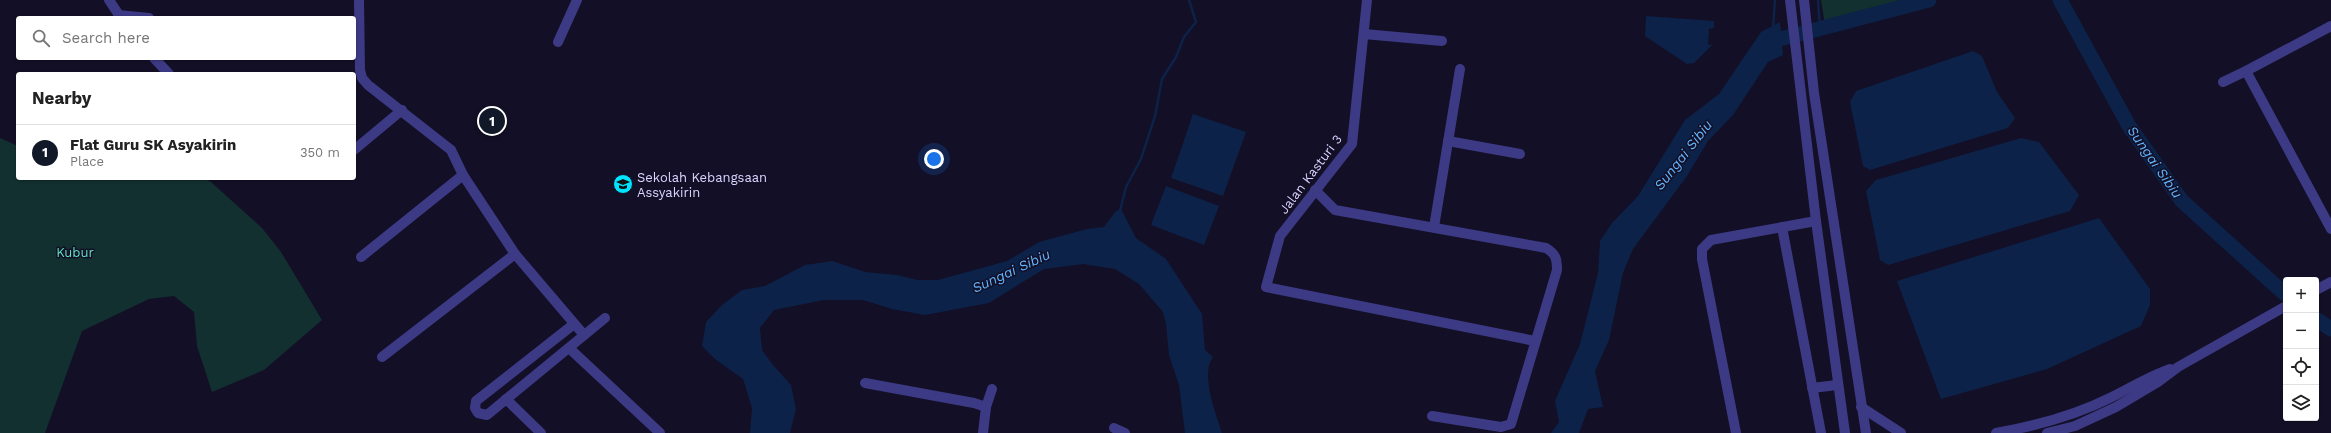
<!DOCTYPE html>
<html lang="en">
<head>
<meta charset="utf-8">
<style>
  body { margin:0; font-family:"Work Sans",sans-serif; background:#f2f2f2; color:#222 }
  .controls { position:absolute; right:12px; bottom:12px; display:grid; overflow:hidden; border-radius:4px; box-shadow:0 1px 3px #0004 }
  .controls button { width:36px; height:36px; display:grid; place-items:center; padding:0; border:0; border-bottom:1px solid #e0e0e0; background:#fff; color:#222; font:20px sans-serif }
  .you { position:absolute; left:934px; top:159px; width:14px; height:14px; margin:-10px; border:3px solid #fff; border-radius:50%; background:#1a73e8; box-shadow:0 0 0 6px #1a73e833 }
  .badge { display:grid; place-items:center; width:26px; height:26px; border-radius:50%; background:#111827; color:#fff; font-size:13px; font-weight:700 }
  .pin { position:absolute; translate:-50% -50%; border:2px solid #fff; box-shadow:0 1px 4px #0006 }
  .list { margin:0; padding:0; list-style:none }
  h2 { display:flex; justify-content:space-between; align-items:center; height:52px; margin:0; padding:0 16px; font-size:17px }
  h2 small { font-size:13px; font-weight:400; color:#767676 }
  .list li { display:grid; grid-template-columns:26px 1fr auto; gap:12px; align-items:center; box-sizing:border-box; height:56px; padding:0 16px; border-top:1px solid #e0e0e0 }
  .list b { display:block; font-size:15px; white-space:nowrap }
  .list p { margin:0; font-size:13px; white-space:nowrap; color:#767676 }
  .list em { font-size:13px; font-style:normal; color:#767676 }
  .icon { flex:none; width:22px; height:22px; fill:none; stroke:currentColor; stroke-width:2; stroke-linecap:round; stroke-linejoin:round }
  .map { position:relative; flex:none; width:2331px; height:433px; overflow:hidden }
  .search { position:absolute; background:#fff; box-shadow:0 1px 3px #0004; left:16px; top:16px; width:340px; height:44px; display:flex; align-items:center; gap:10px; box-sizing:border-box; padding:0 14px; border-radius:4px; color:#767676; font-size:15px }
  .panel { position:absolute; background:#fff; box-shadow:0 1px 3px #0004; left:16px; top:72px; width:340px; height:108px; border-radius:4px }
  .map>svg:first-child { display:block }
  .green { fill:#12302f }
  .water { fill:#0c2248 }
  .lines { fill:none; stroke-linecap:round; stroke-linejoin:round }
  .stream { stroke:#0c2248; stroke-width:2.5 }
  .river { stroke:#0c2248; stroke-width:15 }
  .minor { stroke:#3d3a85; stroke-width:10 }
  .labels { text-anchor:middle; stroke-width:3; stroke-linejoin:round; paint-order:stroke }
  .street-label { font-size:13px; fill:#d9d4ff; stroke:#130f26 }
  .poi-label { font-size:13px; fill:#d9d4ff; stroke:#130f26; text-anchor:start }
  .park-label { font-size:13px; fill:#5fe0c0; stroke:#130f26 }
  .water-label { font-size:14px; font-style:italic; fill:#62b6ff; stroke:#130f26 }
</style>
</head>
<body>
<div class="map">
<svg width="2331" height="433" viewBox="0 0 2331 433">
  <rect width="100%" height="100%" fill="#130f26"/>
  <g class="green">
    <polygon points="1821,0 1910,0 1825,25"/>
    <polygon points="0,138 18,146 18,178 203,178 211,182 262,228 281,252 322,320 264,370 212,392 197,346 194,312 174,296 149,299 82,331 45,433 0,433"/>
  </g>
  <g class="water">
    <polygon points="1646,16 1714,21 1714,28 1709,29 1708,45 1713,44 1694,63 1687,64 1645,36"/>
    <polygon points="1780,22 1783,55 1768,62 1733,115 1708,141 1687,176 1633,249 1623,273 1609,340 1595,371 1603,407 1588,409 1579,433 1551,433 1559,422 1555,401 1580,344 1598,273 1600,241 1612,223 1638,196 1685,120 1719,94 1761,32"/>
    <polygon points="1973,51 1982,56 1997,92 2015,118 2008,128 1870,170 1863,166 1850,102 1856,91"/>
    <polygon points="1193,114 1246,132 1223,196 1171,178"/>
    <polygon points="2021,138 2039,142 2079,195 2070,211 1888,265 1880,260 1866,191 1876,180"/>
    <polygon points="1166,186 1219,206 1204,245 1151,225"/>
    <path d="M1121 209 1136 238 1166 259 1202 314 1205 350 1213 357C1200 374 1216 414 1222 433H1185L1179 385 1169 355 1166 324 1163 312 1139 284 1115 269 1083 264 1044 269 989 303 925 315 892 309 863 300H824L774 310 760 328 762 350 773 365 791 385 796 409 790 433H750L752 408 743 379 715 359 702 346 706 322 722 305 742 290 765 286 805 265 832 261 865 272 897 275 917 280H938L1007 261 1039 242 1087 229 1104 227 1116 211Z"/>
    <polygon points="2099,218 2150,289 2150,305 2141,326 2047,369 1941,399 1897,281"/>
  </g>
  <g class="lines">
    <g class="stream">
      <polyline points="1818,0 1820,29"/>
      <polyline points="1773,27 1775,0"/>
      <polyline points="1120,211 1126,187 1141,159 1155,116 1162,79 1176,57 1184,37 1196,22 1189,0"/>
    </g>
    <g class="river">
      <polyline points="2060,0 2129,126 2182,201 2286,295"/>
      <polyline points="1766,49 1772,41 1929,0"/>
      <polyline points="2316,319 2331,329"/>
    </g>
    <g class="minor">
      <polyline points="109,0 121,18"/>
      <polyline points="359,0 360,70 362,78 368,85 451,150 463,175 515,254 584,335"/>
      <polyline points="1367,0 1352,144 1280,236 1266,287 1535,341"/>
      <polyline points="1790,0 1816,221 1845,433"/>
      <polyline points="1804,0 1814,93 1866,433"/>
      <polyline points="118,15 149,18"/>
      <polyline points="2331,26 2246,71 2331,229"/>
      <polyline points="1364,34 1442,41"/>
      <polyline points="558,42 577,0"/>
      <polyline points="154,58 169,74"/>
      <polyline points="2223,82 2246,71"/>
      <polyline points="1448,141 1520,154"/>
      <polyline points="354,150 402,110"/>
      <path d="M1315 190 1335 210 1546 248C1556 254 1557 259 1557 270L1511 424 1501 427 1432 416"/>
      <polyline points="1434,227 1460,69"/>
      <polyline points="1782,227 1821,433"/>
      <polyline points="361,257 463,175"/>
      <polyline points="2316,290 2331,282"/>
      <polyline points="574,324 476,401 475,408 478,413 487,415 605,318"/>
      <polyline points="569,348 660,433"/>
      <polyline points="382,357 515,254"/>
      <polyline points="865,383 974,403 986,407"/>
      <polyline points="1812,388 1837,385"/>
      <polyline points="506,399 541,433"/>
      <polyline points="1861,407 1901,433"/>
      <polyline points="1114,428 1125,433"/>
      <polyline points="983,433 986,407 992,389"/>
      <polyline points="1736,433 1702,259 1702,249 1711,240 1816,221"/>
      <path d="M1996 433C2036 426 2076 415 2112 397 2132 387 2150 376 2170 369"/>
      <polyline points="2047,433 2075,426 2116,407 2158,382 2178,367 2286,306"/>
    </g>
  </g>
  <defs>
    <symbol id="school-disc" viewBox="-11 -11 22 22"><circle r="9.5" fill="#00e5ff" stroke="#130f26"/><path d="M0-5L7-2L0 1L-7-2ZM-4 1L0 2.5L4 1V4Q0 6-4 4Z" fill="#111"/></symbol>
  </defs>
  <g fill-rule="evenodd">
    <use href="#school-disc" x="612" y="173" width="22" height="22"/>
  </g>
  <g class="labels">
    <g class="street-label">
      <text transform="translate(1310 174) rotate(-53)" y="5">Jalan Kasturi 3</text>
    </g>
    <g class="poi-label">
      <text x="637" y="182">Sekolah Kebangsaan<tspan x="637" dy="15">Assyakirin</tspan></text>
    </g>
    <g class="park-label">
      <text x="75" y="257">Kubur</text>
    </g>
    <g class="water-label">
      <text transform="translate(1683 155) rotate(-52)" y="5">Sungai Sibiu</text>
      <text transform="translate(2155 162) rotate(55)" y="5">Sungai Sibiu</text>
      <text transform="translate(1011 271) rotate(-25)" y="5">Sungai Sibiu</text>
    </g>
  </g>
</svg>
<div class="controls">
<button>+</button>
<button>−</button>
<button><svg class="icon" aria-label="locate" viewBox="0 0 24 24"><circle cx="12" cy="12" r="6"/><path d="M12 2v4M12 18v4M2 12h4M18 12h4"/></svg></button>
<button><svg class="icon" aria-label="layers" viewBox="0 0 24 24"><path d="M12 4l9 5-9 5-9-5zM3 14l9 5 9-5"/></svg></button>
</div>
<div class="you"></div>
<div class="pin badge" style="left:492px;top:121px">1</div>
<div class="search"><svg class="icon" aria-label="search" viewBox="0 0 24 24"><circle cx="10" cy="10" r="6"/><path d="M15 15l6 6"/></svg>Search here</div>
<section class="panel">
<h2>Nearby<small></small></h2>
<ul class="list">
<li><span class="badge">1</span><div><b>Flat Guru SK Asyakirin</b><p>Place</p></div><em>350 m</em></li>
</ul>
</section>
</div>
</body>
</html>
